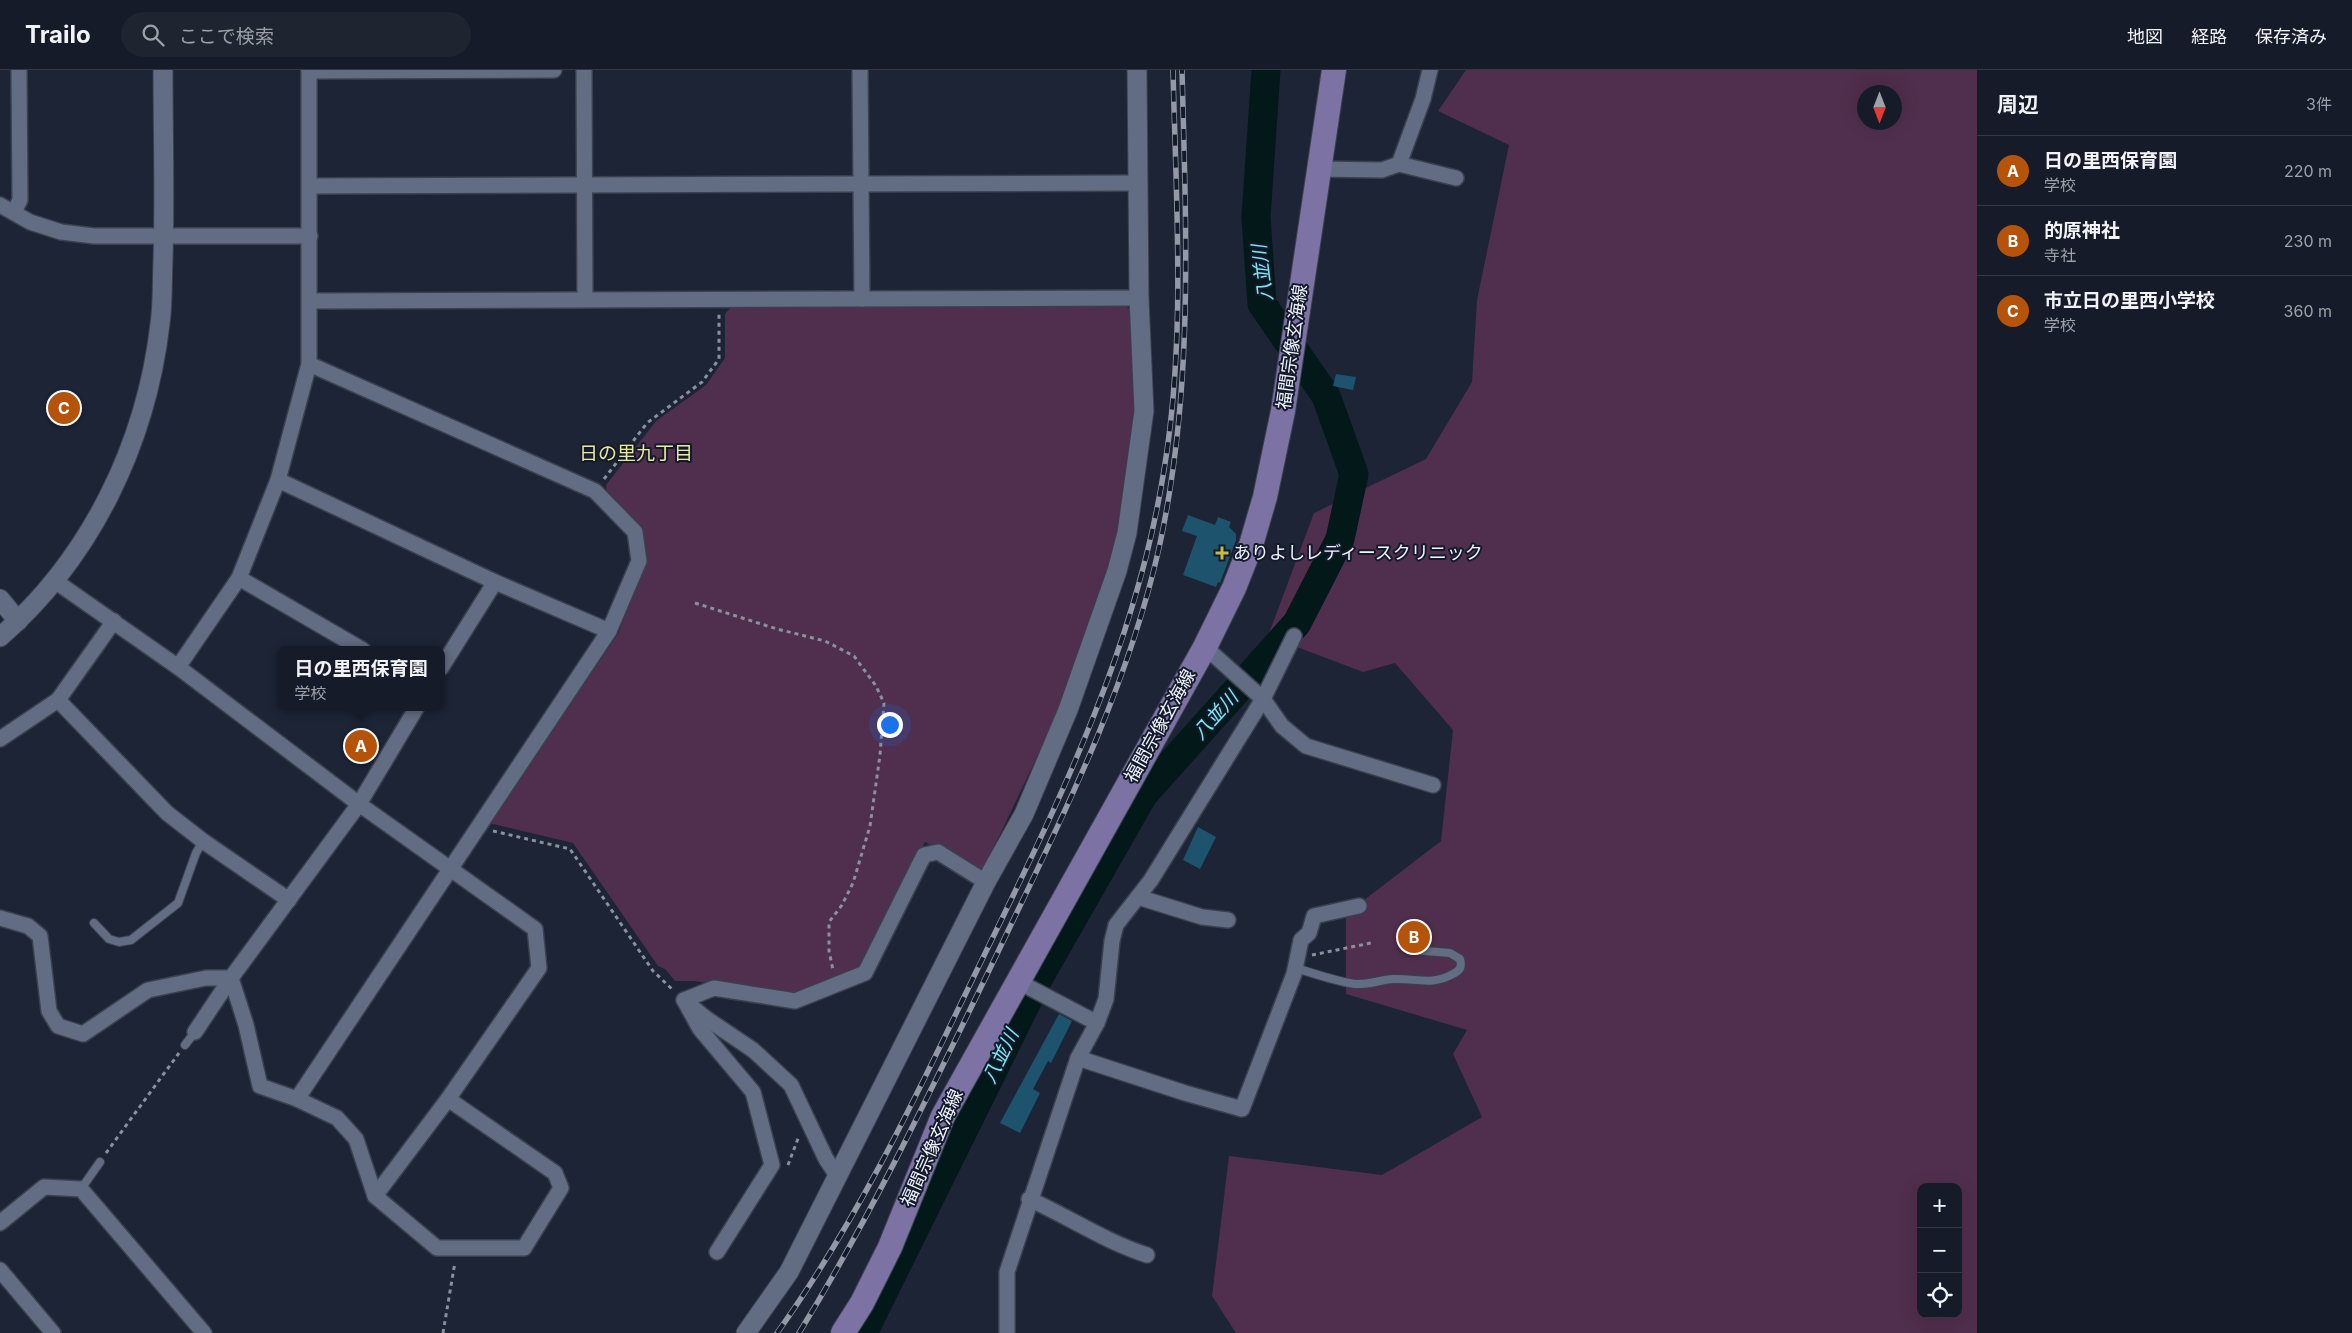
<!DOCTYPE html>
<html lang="ja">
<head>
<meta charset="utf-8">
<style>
  body { margin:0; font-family:Inter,"Noto Sans JP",sans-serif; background:#1e2430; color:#f1f3f6 }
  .controls { position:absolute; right:15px; bottom:15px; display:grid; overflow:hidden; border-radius:10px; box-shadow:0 5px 20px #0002 }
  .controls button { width:45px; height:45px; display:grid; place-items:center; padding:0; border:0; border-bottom:1px solid #343945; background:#151b28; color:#f1f3f6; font:25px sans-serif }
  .compass { position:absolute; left:1857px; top:15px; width:45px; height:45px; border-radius:50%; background:#151b28; box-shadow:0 5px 20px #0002; rotate:180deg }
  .you { position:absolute; left:889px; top:654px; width:18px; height:18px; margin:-12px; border:4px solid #fff; border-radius:50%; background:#1a73e8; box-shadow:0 0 0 8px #1a73e833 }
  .badge { display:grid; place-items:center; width:32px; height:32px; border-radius:50%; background:#b45309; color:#fff; font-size:16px; font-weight:700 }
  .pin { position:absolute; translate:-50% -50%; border:2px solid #fff; box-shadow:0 1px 5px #0006 }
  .popup { position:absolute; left:277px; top:576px; width:168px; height:65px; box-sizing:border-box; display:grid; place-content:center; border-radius:10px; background:#151b28; filter:drop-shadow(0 1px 4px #0005); font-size:16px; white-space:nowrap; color:#9da1a8 }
  .popup b { font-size:19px; color:#f1f3f6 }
  .popup::after { content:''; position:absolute; left:50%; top:100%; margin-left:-10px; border:10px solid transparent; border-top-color:#151b28 }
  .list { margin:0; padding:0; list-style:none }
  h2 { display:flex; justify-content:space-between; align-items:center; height:65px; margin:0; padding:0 20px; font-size:21px }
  h2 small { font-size:16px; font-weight:400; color:#9da1a8 }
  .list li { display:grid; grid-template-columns:32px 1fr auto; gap:15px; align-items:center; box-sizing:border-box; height:70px; padding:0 20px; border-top:1px solid #343945 }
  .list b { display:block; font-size:19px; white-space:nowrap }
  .list p { margin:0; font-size:16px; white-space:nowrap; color:#9da1a8 }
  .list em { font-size:16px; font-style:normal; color:#9da1a8 }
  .icon { flex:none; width:28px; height:28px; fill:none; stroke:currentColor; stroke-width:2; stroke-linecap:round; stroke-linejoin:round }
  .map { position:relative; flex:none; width:1977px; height:1263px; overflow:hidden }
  header { display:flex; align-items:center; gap:30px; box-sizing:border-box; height:70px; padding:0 25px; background:#151b28; border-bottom:1px solid #343945 }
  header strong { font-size:24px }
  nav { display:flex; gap:28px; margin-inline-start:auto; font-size:18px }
  .search { width:350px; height:45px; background:#1e2430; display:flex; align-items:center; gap:12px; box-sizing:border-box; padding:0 18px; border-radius:28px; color:#9da1a8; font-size:19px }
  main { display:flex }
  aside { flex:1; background:#151b28 }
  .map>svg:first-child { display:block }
  .green { fill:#502e4d; fill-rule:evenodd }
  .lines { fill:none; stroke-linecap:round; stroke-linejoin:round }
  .river { stroke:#031819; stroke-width:29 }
  .building { fill:#1e536e }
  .service-casing { stroke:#3a404e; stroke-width:10 }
  .minor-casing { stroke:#3a404e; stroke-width:18 }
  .tertiary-casing { stroke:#3a404e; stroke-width:21 }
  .primary-casing { stroke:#3a404e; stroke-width:26 }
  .path { stroke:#89909e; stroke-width:3; stroke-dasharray:4 4; stroke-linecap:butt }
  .service { stroke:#626c82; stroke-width:8 }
  .minor { stroke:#626c82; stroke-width:15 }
  .tertiary { stroke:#626c82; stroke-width:19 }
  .primary { stroke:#7c73a4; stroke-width:24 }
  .rail-casing { stroke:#9399a6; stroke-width:5.5 }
  .rail { stroke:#131a2c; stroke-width:4; stroke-dasharray:11; stroke-linecap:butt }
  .poi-dot { fill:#c2bd3f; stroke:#131a2c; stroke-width:2 }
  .labels { text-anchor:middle; stroke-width:4; stroke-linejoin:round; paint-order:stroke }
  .street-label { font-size:18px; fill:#eff4fe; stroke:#131a2c }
  .poi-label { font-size:18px; fill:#eff4fe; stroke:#131a2c; text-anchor:start }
  .water-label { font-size:19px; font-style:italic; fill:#7be8f1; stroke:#131a2c }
  .neighbourhood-label { font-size:19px; fill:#ebe99a; stroke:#131a2c }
</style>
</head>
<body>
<header>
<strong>Trailo</strong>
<div class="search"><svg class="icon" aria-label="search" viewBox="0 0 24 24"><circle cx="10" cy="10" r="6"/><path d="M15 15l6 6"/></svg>ここで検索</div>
<nav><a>地図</a><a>経路</a><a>保存済み</a></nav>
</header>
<main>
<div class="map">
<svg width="1977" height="1263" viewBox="0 0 1977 1263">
  <rect width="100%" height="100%" fill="#1c2436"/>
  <g class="green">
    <path d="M1466 0H1977V1263H1236L1212 1226 1229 1086 1382 1105 1482 1047 1453 984 1467 960 1346 924V844L1441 771 1453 660 1395 593 1363 602 1268 566 1314 443 1426 389 1472 312 1477 230 1509 75 1438 41ZM1864 22H1894V52H1864ZM1921 1117H1958V1244H1921Z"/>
    <polygon points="1124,235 1132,241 1135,355 1117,469 1102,521 1057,645 984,798 973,798 925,772 860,900 792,927 694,911 675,911 665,899 658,896 573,773 489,753 618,564 645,494 641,456 607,422 606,415 656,351 706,315 725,288 725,244 730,238"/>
  </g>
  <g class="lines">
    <polyline class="river" points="863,1263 1038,909 1143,725 1297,553 1340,469 1354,404 1326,326 1262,234 1256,147 1266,0"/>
  </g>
  <g class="building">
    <polygon points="1336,304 1356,307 1353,320 1333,316"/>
    <polygon points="1188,445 1215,455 1218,447 1231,452 1229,457 1236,464 1236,470 1220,513 1218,512 1216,517 1183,505 1197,466 1182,461"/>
    <polygon points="1198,757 1216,767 1200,799 1183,790"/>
    <polygon points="1419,855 1421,856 1423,870 1421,870 1421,872 1406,875 1403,858"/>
    <polygon points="1059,944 1072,951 1051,993 1048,991 1033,1019 1040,1023 1020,1063 1000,1053"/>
  </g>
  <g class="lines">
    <defs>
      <g id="service">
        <polyline points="94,853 109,869 119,872 131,870 178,833 196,783 203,771"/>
        <path d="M1296 898C1315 904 1335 911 1355 914 1368 915 1380 910 1393 909 1417 908 1431 916 1453 904 1461 900 1462 896 1460 889L1450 883 1413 880"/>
        <polyline points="185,975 195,962"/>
        <polyline points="81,1119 100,1092"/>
      </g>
      <g id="minor">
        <polyline points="584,0 585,229"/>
        <polyline points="860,0 862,229"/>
        <polyline points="309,1 554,0"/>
        <polyline points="1399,94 1423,29 1430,0"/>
        <polyline points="1318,99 1382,100 1399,94 1456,108"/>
        <polyline points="310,116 1138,113"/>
        <polyline points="0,135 30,152 61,162 94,166 310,166"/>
        <polyline points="14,142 20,130 19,0"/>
        <polyline points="310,231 1139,228"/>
        <polyline points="278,410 495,512 609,561"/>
        <polyline points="239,508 363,580"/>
        <polyline points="55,511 178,597 359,734 535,859 539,898 448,1029 375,1126"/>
        <polyline points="1205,577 1263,629 1282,656 1306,676 1433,715"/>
        <polyline points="178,597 239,508 278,410 309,294 309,0"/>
        <polyline points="441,598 495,512"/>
        <polyline points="58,630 167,743 203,771 289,830"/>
        <polyline points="0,669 58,630 114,551"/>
        <polyline points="1138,827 1202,847 1228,850"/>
        <polyline points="0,848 28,856 40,866 49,941 58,956 83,964 148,920 206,908 231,908"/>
        <polyline points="231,908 246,955 260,1016 297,1029 337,1048 356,1069 375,1126 437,1178 524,1178 561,1118 555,1103 448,1029"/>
        <polyline points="1017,911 1097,953"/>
        <polyline points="684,930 714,918 795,931 865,903 924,785 938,782 986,812"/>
        <polyline points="684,930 700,959 753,1022 772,1095 717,1182"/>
        <polyline points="691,936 707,949 753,980 791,1015 826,1089 838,1107"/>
        <polyline points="195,962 231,908 359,734 417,637"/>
        <polyline points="1078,988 1185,1023 1242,1039 1294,904 1301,870 1309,863 1314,846 1359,836"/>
        <polyline points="297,1029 609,561 639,491 635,462 595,421 309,294"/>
        <path d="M1029 1129C1069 1147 1106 1172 1147 1185"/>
        <polyline points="0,1153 44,1117 81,1119 204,1263"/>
        <polyline points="0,1200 53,1263"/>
        <polyline points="1007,1263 1007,1202 1078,988 1097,953 1106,929 1112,871 1116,855 1151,810 1263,629 1294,566"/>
      </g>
      <g id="tertiary">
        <polyline points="0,529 18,551"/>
        <path d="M0 567C91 488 146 374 160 254 163 233 162 211 163 190 165 127 163 63 163 0"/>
        <polyline points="746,1263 789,1202 986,812 1024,744 1068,640 1117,501 1127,463 1144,341 1139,228 1137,0"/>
      </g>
      <polyline id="primary" points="843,1263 862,1233 890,1177 943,1046 1205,577 1234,518 1251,475 1265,427 1283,341 1334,0"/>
    </defs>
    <use href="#service" class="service-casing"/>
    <use href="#minor" class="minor-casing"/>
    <use href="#tertiary" class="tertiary-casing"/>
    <use href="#primary" class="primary-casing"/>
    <g class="path">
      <polyline points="604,409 647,353 702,312 719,289 719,243"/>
      <polyline points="695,533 777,559 825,571 854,586 876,616 884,633 880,685 870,756 853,813 842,835 829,852 829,881 833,900"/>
      <polyline points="493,761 570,779 653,901 674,921"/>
      <polyline points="1312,885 1371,873"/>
      <polyline points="106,1083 179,983"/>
      <polyline points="788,1095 799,1066"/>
      <polyline points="443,1263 455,1192"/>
    </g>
    <use href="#service" class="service"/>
    <use href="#minor" class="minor"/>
    <use href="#tertiary" class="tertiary"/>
    <use href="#primary" class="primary"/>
    <defs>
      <g id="rail">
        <path d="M777 1263C858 1150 917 1025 977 900 1056 737 1135 582 1164 400 1186 268 1176 133 1173 0"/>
        <path d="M799 1263C874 1141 934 1014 996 886 1059 754 1127 621 1159 478 1194 319 1186 162 1182 0"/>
      </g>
    </defs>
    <use href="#rail" class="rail-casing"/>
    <use href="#rail" class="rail"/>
  </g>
  <path class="poi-dot" d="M1219.5 475.5h5v5h5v5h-5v5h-5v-5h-5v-5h5z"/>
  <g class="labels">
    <g class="street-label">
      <text transform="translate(1292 277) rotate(-82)" y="6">福間宗像玄海線</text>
      <text transform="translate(1160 656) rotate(-61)" y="6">福間宗像玄海線</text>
      <text transform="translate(932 1078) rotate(-66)" y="6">福間宗像玄海線</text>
    </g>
    <g class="poi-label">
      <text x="1233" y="489">ありよしレディースクリニック</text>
    </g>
    <g class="water-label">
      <text transform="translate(1262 203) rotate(-97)" y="7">八並川</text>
      <text transform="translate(1215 645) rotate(-48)" y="7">八並川</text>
      <text transform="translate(1000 986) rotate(-64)" y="7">八並川</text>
    </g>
    <g class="neighbourhood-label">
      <text x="636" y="390">日の里九丁目</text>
    </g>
  </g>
</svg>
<div class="controls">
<button>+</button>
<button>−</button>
<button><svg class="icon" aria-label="locate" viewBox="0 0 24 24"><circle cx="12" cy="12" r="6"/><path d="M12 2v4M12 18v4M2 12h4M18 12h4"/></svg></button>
</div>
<svg class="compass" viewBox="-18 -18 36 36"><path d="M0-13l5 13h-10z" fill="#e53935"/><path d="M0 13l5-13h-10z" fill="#9da1a8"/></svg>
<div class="you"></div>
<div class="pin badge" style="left:361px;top:676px">A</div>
<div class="popup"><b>日の里西保育園</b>学校</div>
<div class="pin badge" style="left:1414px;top:867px">B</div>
<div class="pin badge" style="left:64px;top:338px">C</div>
</div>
<aside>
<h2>周辺<small>3件</small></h2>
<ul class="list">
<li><span class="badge">A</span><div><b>日の里西保育園</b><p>学校</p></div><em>220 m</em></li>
<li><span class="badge">B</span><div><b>的原神社</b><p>寺社</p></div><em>230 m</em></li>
<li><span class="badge">C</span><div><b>市立日の里西小学校</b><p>学校</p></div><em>360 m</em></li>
</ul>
</aside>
</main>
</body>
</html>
